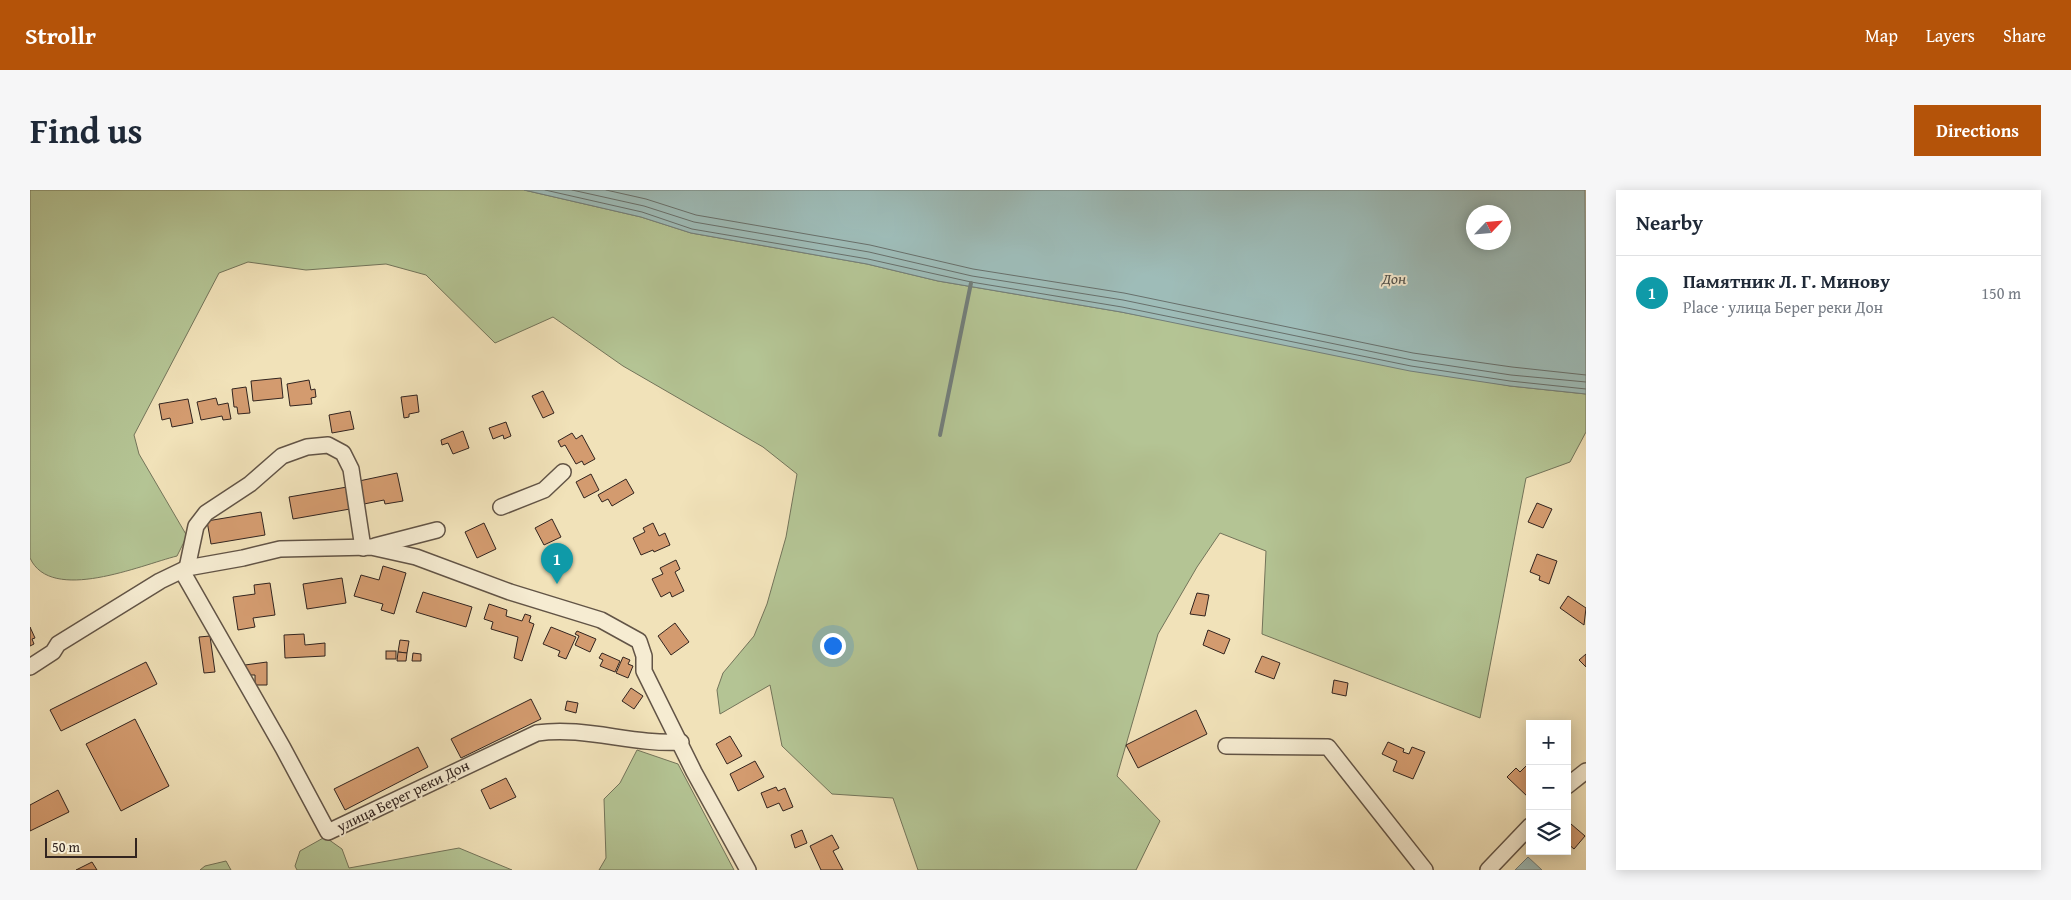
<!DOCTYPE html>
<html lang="en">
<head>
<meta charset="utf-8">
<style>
  body { margin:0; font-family:"Gentium Book Plus",serif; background:#f6f6f7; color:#1f2937 }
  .controls { position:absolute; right:15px; bottom:15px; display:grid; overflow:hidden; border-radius:0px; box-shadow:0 2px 12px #0003 }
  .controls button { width:45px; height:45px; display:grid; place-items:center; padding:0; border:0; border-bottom:1px solid #e0e1e3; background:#fff; color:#1f2937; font:25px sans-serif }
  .compass { position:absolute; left:1436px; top:15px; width:45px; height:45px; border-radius:50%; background:#fff; box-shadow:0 2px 12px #0003; rotate:64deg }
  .scale { position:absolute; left:15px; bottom:12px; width:92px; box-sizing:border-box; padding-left:5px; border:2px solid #32241f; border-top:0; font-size:14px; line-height:18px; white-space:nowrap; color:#32241f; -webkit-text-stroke:4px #f6ecd2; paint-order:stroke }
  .you { position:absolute; left:802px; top:455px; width:18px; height:18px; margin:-12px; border:4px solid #fff; border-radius:50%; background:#1a73e8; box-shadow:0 0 0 8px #1a73e833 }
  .badge { display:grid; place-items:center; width:32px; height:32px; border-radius:50%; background:#b45309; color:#fff; font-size:16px; font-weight:700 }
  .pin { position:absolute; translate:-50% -41px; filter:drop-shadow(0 1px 2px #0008) }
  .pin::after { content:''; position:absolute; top:26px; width:18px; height:15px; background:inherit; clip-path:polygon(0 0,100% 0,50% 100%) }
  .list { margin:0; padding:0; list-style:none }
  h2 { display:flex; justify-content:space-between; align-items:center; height:65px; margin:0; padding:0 20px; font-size:21px }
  h2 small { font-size:16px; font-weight:400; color:#747a83 }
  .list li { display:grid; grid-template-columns:32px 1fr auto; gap:15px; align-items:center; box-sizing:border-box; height:75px; padding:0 20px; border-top:1px solid #e0e1e3 }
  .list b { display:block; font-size:19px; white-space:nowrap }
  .list p { margin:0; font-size:16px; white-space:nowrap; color:#747a83 }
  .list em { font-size:16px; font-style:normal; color:#747a83 }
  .icon { flex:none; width:28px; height:28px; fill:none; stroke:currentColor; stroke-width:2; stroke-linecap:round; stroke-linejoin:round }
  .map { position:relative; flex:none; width:1556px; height:680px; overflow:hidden; border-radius:0px }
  header { display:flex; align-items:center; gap:30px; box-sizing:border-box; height:70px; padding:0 25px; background:#b45309; color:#fff }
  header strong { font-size:24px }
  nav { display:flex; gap:28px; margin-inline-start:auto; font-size:18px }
  .intro { display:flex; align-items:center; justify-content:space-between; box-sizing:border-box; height:120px; padding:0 30px }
  h1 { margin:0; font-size:35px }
  .button { padding:12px 22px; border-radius:0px; background:#b45309; color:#fff; font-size:18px; font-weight:700 }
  main { display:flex; gap:30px; padding:0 30px }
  aside { flex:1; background:#fff; border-radius:0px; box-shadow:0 2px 12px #0003 }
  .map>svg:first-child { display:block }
  .green { fill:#b4c494; stroke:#73745a }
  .water { fill:#9ebcb8; stroke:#737f7b; fill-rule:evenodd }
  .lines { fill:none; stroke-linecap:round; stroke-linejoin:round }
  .shore { stroke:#68706c; stroke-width:1 }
  .stream { stroke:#737f7b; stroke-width:4 }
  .building { fill:#d39b6f; stroke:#32241f }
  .minor-casing { stroke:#625446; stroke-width:18 }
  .minor { stroke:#f6ecd2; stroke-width:15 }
  .labels { text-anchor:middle; stroke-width:4; stroke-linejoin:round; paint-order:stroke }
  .street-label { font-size:15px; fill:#32241f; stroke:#f6ecd2 }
  .water-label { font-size:16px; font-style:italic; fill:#52524d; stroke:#f6ecd2 }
</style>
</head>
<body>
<header>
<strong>Strollr</strong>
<nav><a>Map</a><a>Layers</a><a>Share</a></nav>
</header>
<div class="intro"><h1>Find us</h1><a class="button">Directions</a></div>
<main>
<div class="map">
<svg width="1556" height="680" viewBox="0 0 1556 680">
  <rect width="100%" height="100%" fill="#f1e2b9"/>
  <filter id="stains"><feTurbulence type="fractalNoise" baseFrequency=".004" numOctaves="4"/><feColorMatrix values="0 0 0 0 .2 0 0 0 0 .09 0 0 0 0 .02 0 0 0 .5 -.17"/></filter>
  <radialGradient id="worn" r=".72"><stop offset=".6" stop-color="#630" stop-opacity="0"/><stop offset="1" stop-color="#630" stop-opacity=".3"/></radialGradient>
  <g class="green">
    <path d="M0 0H494L611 27 661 43 837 74 908 91 1091 122 1480 196 1556 204V242L1540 272 1496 288 1450 528 1232 444 1236 361 1190 343 1167 377 1128 444 1087 586 1130 631 1106 680H888L863 608 802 604 752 556 740 495 690 524 687 500 693 483 724 446 737 414 756 347 767 284 733 257 593 176 523 127 465 153 396 85 356 74 276 80 218 72 189 83 104 245 109 264 157 346 147 366C111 375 21 414 0 368Z"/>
    <polygon points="607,560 648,574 704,680 569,680 576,668 574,609 590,593"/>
    <polygon points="295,647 312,659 319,678 429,658 482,680 267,680 265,676 270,661"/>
    <polygon points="196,671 201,680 170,680 175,676"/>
  </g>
  <g class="water">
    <path d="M494 0H1555L1556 204 1480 196 1380 181 1091 122 908 91 837 74 661 43 611 27ZM1474 22V52H1444V22Z"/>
    <polygon points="1498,667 1512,680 1485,680"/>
  </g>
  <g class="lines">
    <g class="shore">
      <polyline points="515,0 612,22 662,39 838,69 941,92 1092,117 1381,176 1480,191 1556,199"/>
      <polyline points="542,0 614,16 664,32 839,62 942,86 1093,110 1382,170 1481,185 1556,192"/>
      <polyline points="576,0 616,9 666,25 840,55 943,79 1094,103 1383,163 1482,177 1556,185"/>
    </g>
    <polyline class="stream" points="910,245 941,93"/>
  </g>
  <g class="building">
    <polygon points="251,188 253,208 223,211 221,191"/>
    <polygon points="279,190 281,200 285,199 286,207 281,208 282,214 260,216 257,194"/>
    <polygon points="216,197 220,223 208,224 207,217 204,217 202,199"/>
    <polygon points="513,201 524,223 513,228 502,206"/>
    <polygon points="387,205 389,222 379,224 379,227 374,228 371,207"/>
    <polygon points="186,208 188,215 198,213 201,229 193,230 192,226 171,230 167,212"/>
    <polygon points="158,209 163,233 142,237 140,228 132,230 129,214"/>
    <polygon points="320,221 324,239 302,243 299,225"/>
    <polygon points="476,232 481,246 474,249 473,245 463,249 459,238"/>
    <polygon points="433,241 439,258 423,264 418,253 412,255 411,250"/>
    <polygon points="542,243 546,249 552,245 565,269 554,275 552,271 546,274 535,255 531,257 528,251"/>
    <polygon points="367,283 373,311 355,314 354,310 334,314 329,291"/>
    <polygon points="561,284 569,300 554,308 546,292"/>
    <polygon points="596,289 604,303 582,316 578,309 572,312 568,305"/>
    <polygon points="317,297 320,319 263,329 259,307"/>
    <polygon points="1507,313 1522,319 1513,338 1498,332"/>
    <polygon points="231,322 235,345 181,354 177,331"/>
    <polygon points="522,329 531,347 514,355 505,338"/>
    <polygon points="454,333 466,359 447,368 435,342"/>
    <polygon points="623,333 629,346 635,343 640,355 624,362 623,360 611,365 603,348 615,342 613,338"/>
    <polygon points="1507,364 1527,371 1519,394 1509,390 1510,386 1500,382"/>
    <polygon points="646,370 650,379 645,382 654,401 642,407 640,402 631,407 622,389 633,384 630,378"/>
    <polygon points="353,376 376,383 364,424 351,420 353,414 324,406 331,385 349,390"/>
    <polygon points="312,388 316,413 277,419 273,394"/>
    <polygon points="240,393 245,425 223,428 225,437 208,440 203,407 225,404 224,395"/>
    <polygon points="393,402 442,417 436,437 386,422"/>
    <polygon points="1167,403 1179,405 1175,426 1160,424"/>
    <polygon points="1538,406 1556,418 1554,435 1530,418"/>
    <polygon points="459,414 477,420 476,426 492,431 495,424 501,426 499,432 504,434 492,471 484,468 488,447 461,439 463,432 454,429"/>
    <polygon points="645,433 659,452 641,465 628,446"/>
    <polygon points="0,437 5,448 2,449 4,454 0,456"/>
    <polygon points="521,437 546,447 536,469 528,466 530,461 513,454"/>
    <polygon points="1178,440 1200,449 1194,464 1173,455"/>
    <polygon points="547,441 566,449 560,462 545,455 549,446 545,444"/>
    <polygon points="274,444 275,455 295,453 295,466 255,468 254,445"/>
    <polygon points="180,446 185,482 174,483 169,447"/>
    <polygon points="370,450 379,451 377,463 368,462"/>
    <rect x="356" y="461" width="10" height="8"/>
    <polygon points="368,462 377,463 376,471 367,471"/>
    <polygon points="383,463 391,464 391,471 382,471"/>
    <polygon points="572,463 590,471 585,482 570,476 573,470 569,468"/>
    <polygon points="1556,464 1556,477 1549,470"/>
    <polygon points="1232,466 1250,473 1244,489 1225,482"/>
    <polygon points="593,467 600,470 598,474 603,476 598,488 586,483"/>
    <polygon points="116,472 127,494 31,541 20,520"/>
    <polygon points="237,472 237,495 225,495 225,485 215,485 215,475"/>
    <polygon points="1304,490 1318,493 1316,506 1302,503"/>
    <polygon points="601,498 613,506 604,519 592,511"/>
    <polygon points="501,509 511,529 431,568 421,549"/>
    <polygon points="537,511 548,513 546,523 535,520"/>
    <polygon points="1166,520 1177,544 1108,578 1096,555"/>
    <polygon points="105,529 139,596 91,621 56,554"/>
    <polygon points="700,546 712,566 697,574 686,554"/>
    <polygon points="1358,552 1374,559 1373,562 1379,564 1382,557 1395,562 1383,589 1363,581 1367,571 1352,564"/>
    <polygon points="388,557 398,577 315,620 304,599"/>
    <polygon points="725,571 734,587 708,601 700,584"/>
    <polygon points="1500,572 1500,606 1499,608 1477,587 1486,578 1490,582"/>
    <polygon points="476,588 486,607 460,619 451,600"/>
    <polygon points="746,597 748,601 755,598 763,617 753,621 749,613 737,618 731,603"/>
    <polygon points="28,600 39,622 0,641 0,615"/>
    <polygon points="1541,634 1555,646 1544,659 1537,653 1537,638"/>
    <polygon points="772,640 777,653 765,658 761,645"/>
    <polygon points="802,645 809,658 803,661 813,680 791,680 780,656"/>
    <polygon points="62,672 67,680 46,680"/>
  </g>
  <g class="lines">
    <defs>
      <g id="minor">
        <polyline points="471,317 514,300 533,282"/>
        <polyline points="345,356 407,340"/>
        <polyline points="157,378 166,336 176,323 220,294 252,266 277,257 298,255 313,263 321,279 333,358"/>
        <path d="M152 381 253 558 298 642 507 543C555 536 602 555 651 552"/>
        <polyline points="0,477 23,462 28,454 130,391 157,378 213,368 250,359 341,357 386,367 480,402 571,430 609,451 614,466 614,481 664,582 718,680"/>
        <polyline points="1196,556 1298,557 1395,680"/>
        <polyline points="1537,596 1556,581"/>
        <polyline points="1458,680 1500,636"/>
      </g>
    </defs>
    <use href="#minor" class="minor-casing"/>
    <use href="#minor" class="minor"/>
  </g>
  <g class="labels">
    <g class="street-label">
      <text transform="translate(373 606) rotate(-26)" y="5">улица Берег реки Дон</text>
    </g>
    <g class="water-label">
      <text x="1364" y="94">Дон</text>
    </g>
  </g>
  <rect width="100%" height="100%" filter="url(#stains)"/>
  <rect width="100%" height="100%" fill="url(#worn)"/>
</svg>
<div class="controls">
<button>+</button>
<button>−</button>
<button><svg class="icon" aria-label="layers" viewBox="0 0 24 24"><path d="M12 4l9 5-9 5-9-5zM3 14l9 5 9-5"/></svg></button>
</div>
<svg class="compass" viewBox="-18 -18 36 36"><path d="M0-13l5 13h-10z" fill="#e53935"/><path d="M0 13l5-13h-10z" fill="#747a83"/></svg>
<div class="scale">50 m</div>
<div class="you"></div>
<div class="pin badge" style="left:527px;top:394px;background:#0f9aa8">1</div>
</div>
<aside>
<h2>Nearby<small></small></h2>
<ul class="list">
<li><span class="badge" style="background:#0f9aa8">1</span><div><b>Памятник Л. Г. Минову</b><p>Place · улица Берег реки Дон</p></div><em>150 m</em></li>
</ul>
</aside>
</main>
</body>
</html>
